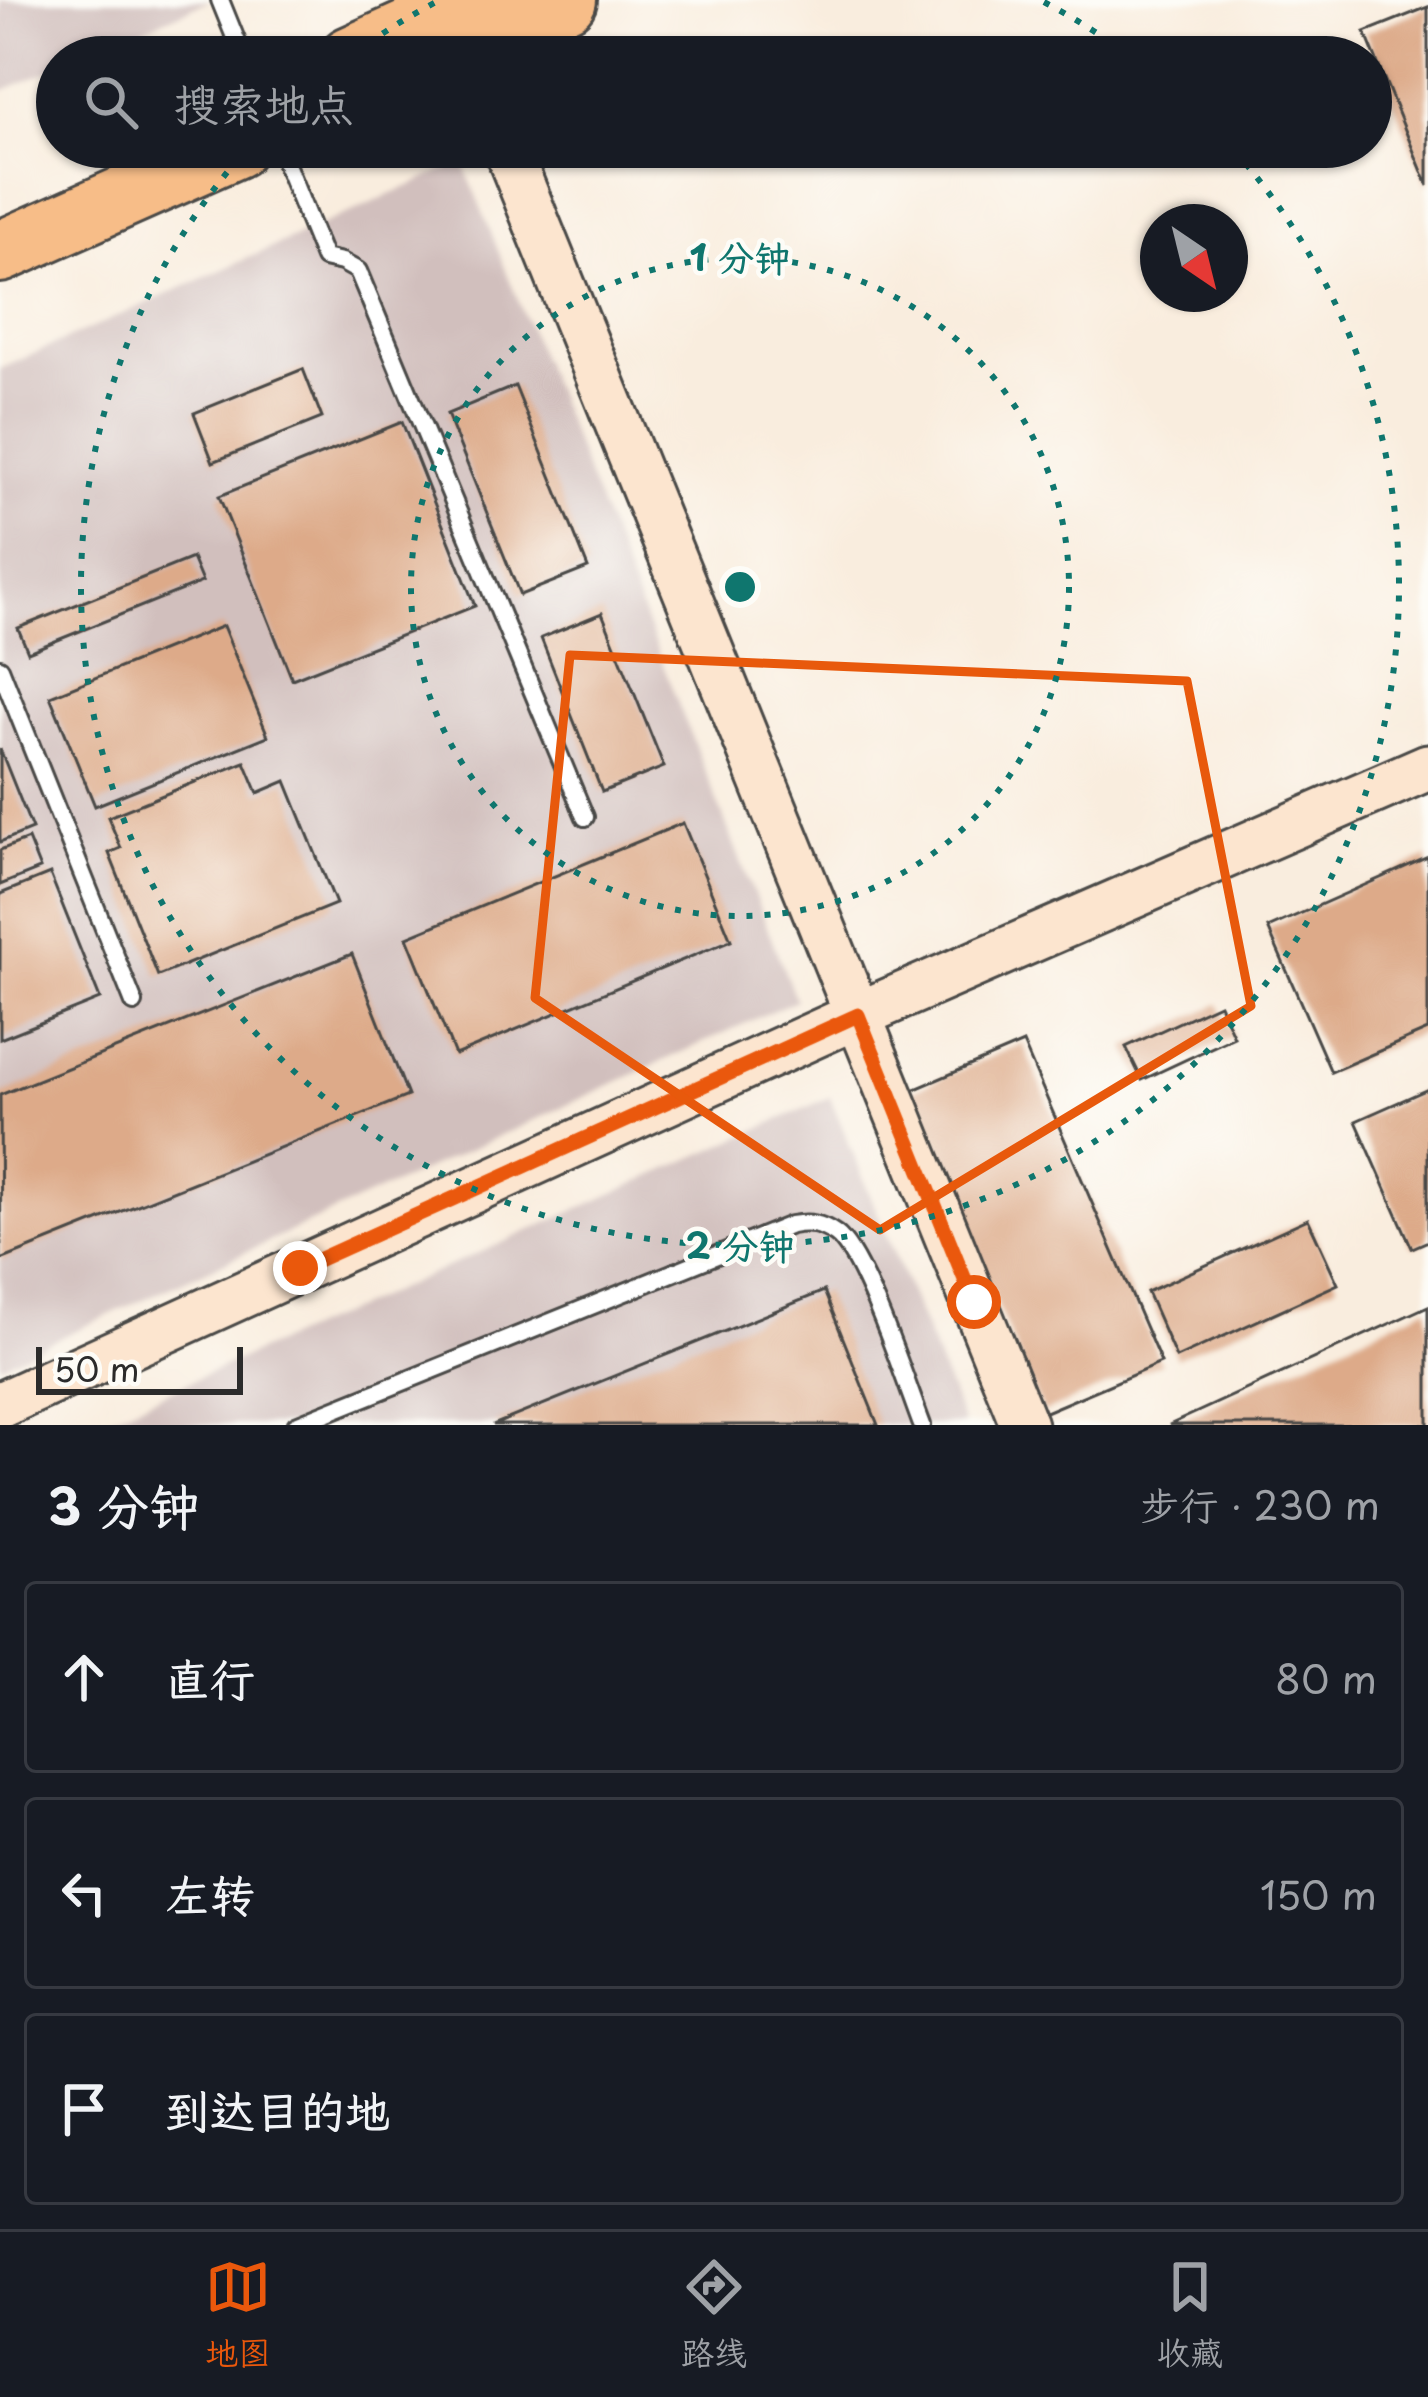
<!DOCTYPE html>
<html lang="zh">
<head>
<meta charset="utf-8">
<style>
  body { margin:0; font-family:"Playpen Sans","LXGW WenKai TC",sans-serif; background:#20242c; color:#f1f3f6 }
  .compass { position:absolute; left:1140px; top:204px; width:108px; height:108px; border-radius:50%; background:#171b24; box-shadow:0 3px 9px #0004; rotate:145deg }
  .scale { position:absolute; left:36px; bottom:30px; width:207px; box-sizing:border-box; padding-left:12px; border:6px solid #2b2b2b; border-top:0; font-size:33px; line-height:42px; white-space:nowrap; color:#2b2b2b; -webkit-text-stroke:9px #fdfcf7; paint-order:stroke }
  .stop { position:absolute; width:36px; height:36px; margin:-27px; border:9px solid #ea580c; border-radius:50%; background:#fff }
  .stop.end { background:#ea580c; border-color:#fff; box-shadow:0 3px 12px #0008 }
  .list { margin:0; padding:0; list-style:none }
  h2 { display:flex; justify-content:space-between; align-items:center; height:156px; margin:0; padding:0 48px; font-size:51px }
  h2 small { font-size:39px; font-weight:400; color:#9ea1a6 }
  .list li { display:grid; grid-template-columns:78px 1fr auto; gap:36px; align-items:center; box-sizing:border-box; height:192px; margin:0 24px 24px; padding:0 24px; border:3px solid #363941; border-radius:12px }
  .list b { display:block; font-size:45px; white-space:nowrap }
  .list em { font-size:39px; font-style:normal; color:#9ea1a6 }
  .icon { flex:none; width:66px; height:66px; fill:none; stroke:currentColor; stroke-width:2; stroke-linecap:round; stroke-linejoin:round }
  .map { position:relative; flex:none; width:1428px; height:1425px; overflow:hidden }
  .search { position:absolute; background:#171b24; box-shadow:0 3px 9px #0004; left:36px; right:36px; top:36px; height:132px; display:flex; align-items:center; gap:30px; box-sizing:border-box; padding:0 42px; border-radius:66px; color:#9ea1a6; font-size:45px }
  .sheet { height:804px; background:#171b24 }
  nav { display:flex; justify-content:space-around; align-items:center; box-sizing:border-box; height:168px; border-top:3px solid #363941; background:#171b24; font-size:33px; color:#9ea1a6 }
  nav a { display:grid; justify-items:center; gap:6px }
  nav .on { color:#ea580c }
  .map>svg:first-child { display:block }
  .industrial { fill:#d1bfbd }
  .building { fill:#ddaa89 }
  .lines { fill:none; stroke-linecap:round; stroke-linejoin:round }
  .lane-casing { stroke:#4a4846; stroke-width:22 }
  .secondary-casing { stroke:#4a4846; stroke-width:51 }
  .highway-casing { stroke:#4a4846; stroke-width:66 }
  .lane { stroke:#fff; stroke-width:16 }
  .secondary { stroke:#fce5cf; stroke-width:45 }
  .highway { stroke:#f7bd88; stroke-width:60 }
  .route { stroke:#ea580c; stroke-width:15 }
  .marked { fill:none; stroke:#e8590c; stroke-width:9; stroke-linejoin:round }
  .ring { fill:none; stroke:#0f766e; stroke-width:6; stroke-dasharray:6 12 }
  .centre { fill:#0f766e; stroke:#fdfcf7; stroke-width:6 }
  .ring-label { font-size:36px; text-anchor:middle; font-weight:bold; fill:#0f766e; stroke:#fdfcf7; stroke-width:9; stroke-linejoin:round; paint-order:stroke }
</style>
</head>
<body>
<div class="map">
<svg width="1428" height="1425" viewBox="0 0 1428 1425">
  <rect width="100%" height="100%" fill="#fdfcf7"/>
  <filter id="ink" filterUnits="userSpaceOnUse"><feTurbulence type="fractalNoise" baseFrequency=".00833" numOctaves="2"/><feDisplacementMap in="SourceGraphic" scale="24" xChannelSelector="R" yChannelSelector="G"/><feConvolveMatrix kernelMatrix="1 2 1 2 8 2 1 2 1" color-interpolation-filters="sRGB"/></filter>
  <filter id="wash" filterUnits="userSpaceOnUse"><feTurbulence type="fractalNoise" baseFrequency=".004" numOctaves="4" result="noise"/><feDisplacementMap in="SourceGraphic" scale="48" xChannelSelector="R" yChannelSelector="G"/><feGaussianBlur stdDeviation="2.7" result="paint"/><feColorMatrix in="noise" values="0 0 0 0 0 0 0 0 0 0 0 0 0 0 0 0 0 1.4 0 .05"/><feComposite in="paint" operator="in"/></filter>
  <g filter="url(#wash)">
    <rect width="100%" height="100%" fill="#f9edde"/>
    <g class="industrial">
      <polygon points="0,0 210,0 79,57 57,57 57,67 0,92"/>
      <polygon points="463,162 796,1000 0,1365 0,369"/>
      <polygon points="830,1097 964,1425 92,1425"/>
    </g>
    <g id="blocks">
      <g class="building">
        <polygon points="1428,7 1428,186 1365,32"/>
        <polygon points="303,369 322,418 213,462 194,413"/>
        <polygon points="515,386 588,568 520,595 447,414"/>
        <polygon points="402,422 475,606 292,679 219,496"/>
        <polygon points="192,558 202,582 28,652 18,628"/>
        <polygon points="602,613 664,767 602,792 541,638"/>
        <polygon points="223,626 268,736 95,806 50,696"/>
        <polygon points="0,749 32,829 0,842"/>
        <polygon points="245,762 258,793 286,781 336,904 158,976 109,853 121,848 108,817"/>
        <polygon points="683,823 731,940 455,1055 407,937"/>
        <polygon points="28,839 40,869 0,885 0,850"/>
        <polygon points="1428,857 1428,1030 1331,1072 1268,928"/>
        <polygon points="50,874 100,999 0,1039 0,894"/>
        <polygon points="352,954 408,1096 1,1260 0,1095"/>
        <polygon points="1219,1004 1234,1037 1142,1080 1126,1047"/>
        <polygon points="1023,1043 1161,1363 1043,1413 906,1093"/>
        <polygon points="1428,1089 1428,1241 1412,1248 1356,1121"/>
        <polygon points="1308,1219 1338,1284 1176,1358 1147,1292"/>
        <polygon points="824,1291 878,1425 493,1425"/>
        <polygon points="1428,1306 1428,1425 1169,1425"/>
      </g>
    </g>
  </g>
  <g filter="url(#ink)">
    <use href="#blocks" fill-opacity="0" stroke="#4a4846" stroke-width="3"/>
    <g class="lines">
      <defs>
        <g id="lane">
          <polyline points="220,0 243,57"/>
          <polyline points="279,147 324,258 342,262 358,271 585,817"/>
          <polyline points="0,668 134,1003"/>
          <path d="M296 1425 791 1225C809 1222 820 1223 836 1234 864 1254 907 1386 922 1425"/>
        </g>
        <g id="secondary">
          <polyline points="506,147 1024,1425"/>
          <polyline points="0,1405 858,1015 1428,767"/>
        </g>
        <g id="highway">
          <polyline points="350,57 477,0"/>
          <polyline points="438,57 566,0"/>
          <polyline points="0,252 236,147"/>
        </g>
      </defs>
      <use href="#lane" class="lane-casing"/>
      <use href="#secondary" class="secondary-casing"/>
      <use href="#highway" class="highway-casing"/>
      <use href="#lane" class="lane"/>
      <use href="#secondary" class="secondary"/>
      <use href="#highway" class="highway"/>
    </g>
  </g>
  <g class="lines" filter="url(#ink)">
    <polyline class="route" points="300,1268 858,1015 974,1302"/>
  </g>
  <path class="marked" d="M570 655 1187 681 1251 1006 880 1230 535 998Z"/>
  <g class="ring">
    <circle cx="740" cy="587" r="329"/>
    <path d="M353 54A659 659 0 0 1 436 2M1044 2A659 659 0 0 1 1127 54M1234 150A659 659 0 1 1 246 150"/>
  </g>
  <circle cx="740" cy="587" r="18" class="centre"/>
  <g class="ring-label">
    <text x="740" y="271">1 分钟</text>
    <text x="740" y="1259">2 分钟</text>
  </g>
</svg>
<svg class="compass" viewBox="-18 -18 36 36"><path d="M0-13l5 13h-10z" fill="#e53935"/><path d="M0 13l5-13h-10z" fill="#9ea1a6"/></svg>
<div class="scale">50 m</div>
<div class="stop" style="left:974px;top:1302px"></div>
<div class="stop end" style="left:300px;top:1268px"></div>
<div class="search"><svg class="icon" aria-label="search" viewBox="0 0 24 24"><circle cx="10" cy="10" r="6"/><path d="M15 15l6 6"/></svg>搜索地点</div>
</div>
<section class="sheet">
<h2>3 分钟<small>步行 · 230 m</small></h2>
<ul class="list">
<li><svg class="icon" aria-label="ahead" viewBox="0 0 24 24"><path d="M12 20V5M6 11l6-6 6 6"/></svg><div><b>直行</b></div><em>80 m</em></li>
<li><svg class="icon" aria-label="left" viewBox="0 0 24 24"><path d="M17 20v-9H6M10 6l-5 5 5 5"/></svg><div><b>左转</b></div><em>150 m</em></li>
<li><svg class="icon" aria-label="arrive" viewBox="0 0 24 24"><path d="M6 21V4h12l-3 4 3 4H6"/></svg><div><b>到达目的地</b></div></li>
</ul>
</section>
<nav>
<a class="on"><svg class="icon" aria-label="map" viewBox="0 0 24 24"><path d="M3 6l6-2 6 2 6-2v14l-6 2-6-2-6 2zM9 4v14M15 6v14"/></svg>地图</a>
<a><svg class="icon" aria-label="directions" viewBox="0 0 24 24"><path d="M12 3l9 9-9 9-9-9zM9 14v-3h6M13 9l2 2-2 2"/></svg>路线</a>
<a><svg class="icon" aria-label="saved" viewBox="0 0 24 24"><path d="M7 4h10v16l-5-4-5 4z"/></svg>收藏</a>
</nav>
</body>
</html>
